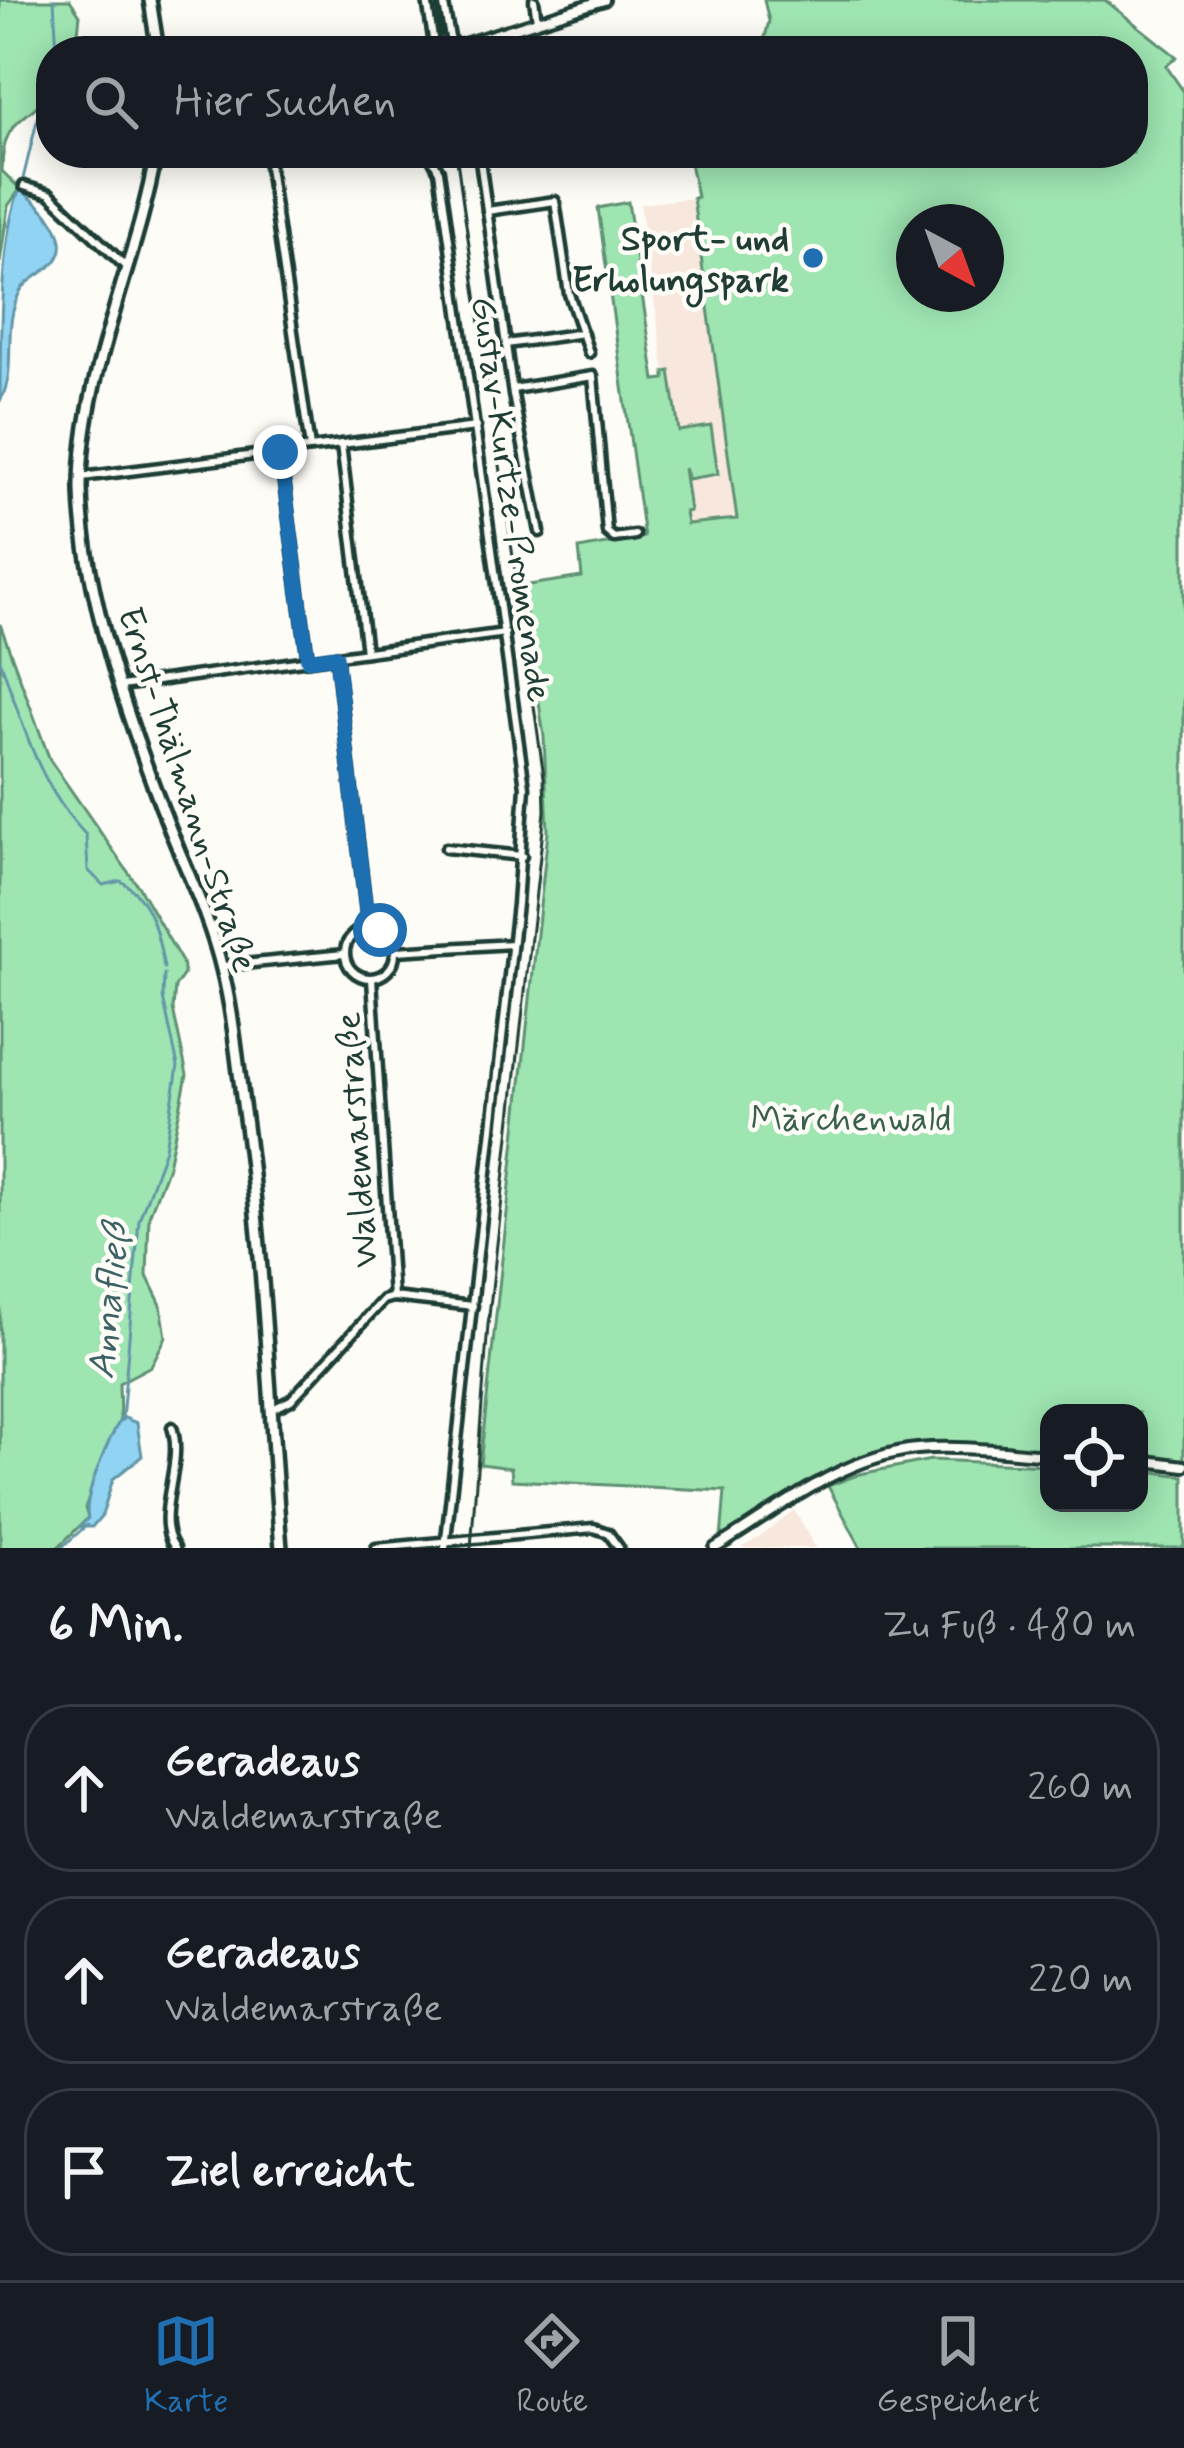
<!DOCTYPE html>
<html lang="de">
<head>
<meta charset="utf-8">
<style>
  body { margin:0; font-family:Mynerve,sans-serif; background:#242831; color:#f1f3f6 }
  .controls { position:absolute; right:36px; bottom:36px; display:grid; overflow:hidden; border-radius:24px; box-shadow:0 6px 30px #0003 }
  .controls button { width:108px; height:108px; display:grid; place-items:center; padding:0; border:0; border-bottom:3px solid #363941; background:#171b24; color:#f1f3f6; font:60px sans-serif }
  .compass { position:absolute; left:896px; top:204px; width:108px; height:108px; border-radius:50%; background:#171b24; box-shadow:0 6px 30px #0003; rotate:139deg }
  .stop { position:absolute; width:36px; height:36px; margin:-27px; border:9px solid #1f6fb2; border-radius:50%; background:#fff }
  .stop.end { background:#1f6fb2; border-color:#fff; box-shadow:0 3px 12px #0008 }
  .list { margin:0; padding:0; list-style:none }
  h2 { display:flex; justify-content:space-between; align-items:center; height:156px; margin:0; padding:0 48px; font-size:51px }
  h2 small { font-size:39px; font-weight:400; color:#9ea1a6 }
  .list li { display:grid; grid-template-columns:78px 1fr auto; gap:36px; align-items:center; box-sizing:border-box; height:168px; margin:0 24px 24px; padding:0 24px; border:3px solid #363941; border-radius:48px }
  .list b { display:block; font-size:45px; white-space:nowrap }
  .list p { margin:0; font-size:39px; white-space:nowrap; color:#9ea1a6 }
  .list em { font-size:39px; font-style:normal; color:#9ea1a6 }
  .icon { flex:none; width:66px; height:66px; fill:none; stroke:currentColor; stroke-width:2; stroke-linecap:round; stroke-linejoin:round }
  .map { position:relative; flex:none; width:1184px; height:1548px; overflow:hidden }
  .search { position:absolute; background:#171b24; box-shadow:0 6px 30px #0003; left:36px; right:36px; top:36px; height:132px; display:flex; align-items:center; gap:30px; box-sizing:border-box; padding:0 42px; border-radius:48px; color:#9ea1a6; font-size:45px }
  .sheet { height:732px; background:#171b24 }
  nav { display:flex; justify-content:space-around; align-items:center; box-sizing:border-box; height:168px; border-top:3px solid #363941; background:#171b24; font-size:33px; color:#9ea1a6 }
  nav a { display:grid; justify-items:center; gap:6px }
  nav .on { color:#1f6fb2 }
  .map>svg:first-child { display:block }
  .built { fill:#f8e7dd }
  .green { fill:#9fe5b2; stroke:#5f9173; stroke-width:3; fill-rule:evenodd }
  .water { fill:#91d3f3; stroke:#6397a7; stroke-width:3 }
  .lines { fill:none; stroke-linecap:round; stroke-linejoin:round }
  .stream { stroke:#6397a7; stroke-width:3 }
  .minor-casing { stroke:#1f3d34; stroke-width:15 }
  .tertiary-casing { stroke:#1f3d34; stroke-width:16 }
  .secondary-casing { stroke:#1f3d34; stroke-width:18 }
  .minor { stroke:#fdfcf7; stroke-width:6 }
  .tertiary { stroke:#fdfcf7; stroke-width:8 }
  .secondary { stroke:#fdfcf7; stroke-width:9 }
  .tram { stroke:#1f3d34; stroke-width:3 }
  .route { stroke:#1f6fb2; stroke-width:15 }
  .poi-dot { fill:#1f6fb2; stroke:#fdfcf7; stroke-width:4.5 }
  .labels { text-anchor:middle; stroke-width:9; stroke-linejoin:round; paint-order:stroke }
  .poi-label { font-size:36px; font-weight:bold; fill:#1f3d34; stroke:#fdfcf7; text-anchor:end }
  .street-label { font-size:36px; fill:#1f3d34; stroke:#fdfcf7 }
  .park-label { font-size:36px; fill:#395f4d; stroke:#fdfcf7 }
  .water-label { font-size:39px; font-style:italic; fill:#3c6264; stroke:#fdfcf7 }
</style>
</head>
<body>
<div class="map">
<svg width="1184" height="1548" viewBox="0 0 1184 1548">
  <rect width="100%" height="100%" fill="#fdfcf7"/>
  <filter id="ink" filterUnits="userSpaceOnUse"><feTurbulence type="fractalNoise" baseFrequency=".00833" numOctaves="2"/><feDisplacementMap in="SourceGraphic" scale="24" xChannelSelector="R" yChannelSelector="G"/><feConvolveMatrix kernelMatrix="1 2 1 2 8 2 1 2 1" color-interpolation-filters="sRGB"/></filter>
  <g filter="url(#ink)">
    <g class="built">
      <polygon points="693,198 738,519 687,524 640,204"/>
      <polygon points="794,1510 816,1548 741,1548 760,1537"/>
    </g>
    <g class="green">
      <path d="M0 0H70L80 15 76 51H51V92C24 124 2 118 2 171L20 189 8 206 0 263Z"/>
      <path d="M764 0H1105L1177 57 1166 66 1184 92V1463L1139 1456V1413H1049V1451C1004 1449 955 1441 911 1447 842 1454 779 1505 721 1539L725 1491 512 1480 511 1468 480 1464 548 832 544 737 522 586 582 577 579 549 644 537 598 208 628 202 655 380 665 379V372L670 371 679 431 711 426 718 474 688 479 684 468 690 511 685 512 687 524 737 519 693 198 697 197 688 153H1133V51H709L717 40 764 41 769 21ZM914 222H986V294H914Z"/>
      <polygon points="0,624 50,760 140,889 182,962 184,974 175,987 173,1009 187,1075 168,1166 149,1216 147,1276 161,1305 166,1337 151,1366 119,1383 120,1419 85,1508 88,1518 57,1548 0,1548"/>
      <polygon points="931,1460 1049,1465 1049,1503 1139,1503 1139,1470 1184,1476 1184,1548 861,1548 828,1486 860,1474"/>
    </g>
    <g class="water">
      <path d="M20 189C35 201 58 220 61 241 65 268 32 273 21 290 0 328 19 369 0 401 0 347 0 231 20 189Z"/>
      <path d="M122 1417 137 1423 142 1456 113 1479 102 1515 92 1527H80L88 1518C82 1497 110 1436 122 1417Z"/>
    </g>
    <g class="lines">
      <g class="stream">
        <polyline points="54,0 57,51"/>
        <polyline points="22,183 51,63"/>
        <path d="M0 660C23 723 38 786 86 835L88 870 103 885 121 881C152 900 158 935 164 968"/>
        <polyline points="122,1420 139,1220 165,1149 178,1066 163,998 164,974"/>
        <polyline points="61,1548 87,1525"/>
      </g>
      <defs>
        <g id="minor">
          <polyline points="427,0 435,51"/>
          <polyline points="443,0 452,48"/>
          <polyline points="534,0 537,20"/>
          <polyline points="267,153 310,448"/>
          <polyline points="429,153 439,171 445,211 525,787 517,904 445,1548"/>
          <polyline points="479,153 513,395 540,532"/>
          <polyline points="24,186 50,194 127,268"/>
          <polyline points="487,211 555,201 569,294 589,353"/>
          <polyline points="506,344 583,333"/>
          <polyline points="513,389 593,376 607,532 614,538 635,535"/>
          <polyline points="341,444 366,652"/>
          <polyline points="280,452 308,660"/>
          <polyline points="82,477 476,427"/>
          <polyline points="336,656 368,928"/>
          <polyline points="121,686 505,633"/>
          <polyline points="446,848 522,856"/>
          <circle cx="370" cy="953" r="25"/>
          <polyline points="396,951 512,944"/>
          <polyline points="223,966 344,954"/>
          <polyline points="372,979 393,1297"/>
          <polyline points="273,1409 291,1400 383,1300 393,1297 473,1306"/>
          <path d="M172 1427C185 1466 152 1517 175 1548"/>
          <polyline points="376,1548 594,1528 608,1533 619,1548"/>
        </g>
        <g id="tertiary">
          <polyline points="442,51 604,0"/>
          <polyline points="1139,1460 1184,1466"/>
          <path d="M715 1548C778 1510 840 1457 917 1449 960 1445 1006 1452 1049 1455"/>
        </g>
        <g id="secondary">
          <polyline points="150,0 158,51"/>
          <path d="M156 153C137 264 80 378 81 490 83 593 131 728 168 824 187 872 210 919 222 969 233 1013 237 1059 243 1104 264 1251 269 1400 281 1548"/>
        </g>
      </defs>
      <use href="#minor" class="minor-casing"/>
      <use href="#tertiary" class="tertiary-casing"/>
      <use href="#secondary" class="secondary-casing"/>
      <use href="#minor" class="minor"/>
      <use href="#tertiary" class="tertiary"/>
      <use href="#secondary" class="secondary"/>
      <g class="tram">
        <polyline points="436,0 443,51"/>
        <polyline points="456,153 544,777 545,811 488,1325 471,1548"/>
      </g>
    </g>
  </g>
  <g class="lines" filter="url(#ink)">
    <polyline class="route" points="280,452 308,660 336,656 368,928 380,930"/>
  </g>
  <circle class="poi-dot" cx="813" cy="258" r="12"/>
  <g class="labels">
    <g class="poi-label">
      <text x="789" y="250">Sport- und<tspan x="789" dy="41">Erholungspark</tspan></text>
    </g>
    <g class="street-label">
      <text transform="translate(513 499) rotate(82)" y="13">Gustav-Kurtze-Promenade</text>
      <text transform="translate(189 789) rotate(72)" y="13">Ernst-Thälmann-Straße</text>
      <text transform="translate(355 1140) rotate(-94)" y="13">Waldemarstraße</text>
    </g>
    <g class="park-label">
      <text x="851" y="1130">Märchenwald</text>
    </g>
    <g class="water-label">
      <text transform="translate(107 1301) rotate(-84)" y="14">Annafließ</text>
    </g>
  </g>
</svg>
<div class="controls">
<button><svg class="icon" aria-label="locate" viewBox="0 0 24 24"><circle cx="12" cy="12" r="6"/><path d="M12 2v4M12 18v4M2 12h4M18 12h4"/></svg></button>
</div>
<svg class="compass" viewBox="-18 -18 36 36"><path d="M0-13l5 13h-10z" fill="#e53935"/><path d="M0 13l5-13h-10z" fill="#9ea1a6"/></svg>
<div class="stop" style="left:380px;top:930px"></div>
<div class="stop end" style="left:280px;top:452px"></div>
<div class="search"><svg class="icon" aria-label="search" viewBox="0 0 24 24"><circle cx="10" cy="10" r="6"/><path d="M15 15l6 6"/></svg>Hier suchen</div>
</div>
<section class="sheet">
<h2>6 Min.<small>Zu Fuß · 480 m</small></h2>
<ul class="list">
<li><svg class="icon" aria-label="ahead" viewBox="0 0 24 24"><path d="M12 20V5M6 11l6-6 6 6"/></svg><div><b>Geradeaus</b><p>Waldemarstraße</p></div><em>260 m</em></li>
<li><svg class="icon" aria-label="ahead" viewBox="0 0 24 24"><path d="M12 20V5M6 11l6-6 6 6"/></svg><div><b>Geradeaus</b><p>Waldemarstraße</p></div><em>220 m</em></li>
<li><svg class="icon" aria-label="arrive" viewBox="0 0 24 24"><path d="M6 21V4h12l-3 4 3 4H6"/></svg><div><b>Ziel erreicht</b></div></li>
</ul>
</section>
<nav>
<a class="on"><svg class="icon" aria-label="map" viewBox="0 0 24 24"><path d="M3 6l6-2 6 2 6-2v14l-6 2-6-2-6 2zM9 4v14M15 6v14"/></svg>Karte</a>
<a><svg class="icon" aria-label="directions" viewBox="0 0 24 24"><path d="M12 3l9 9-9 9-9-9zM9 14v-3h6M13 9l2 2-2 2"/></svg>Route</a>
<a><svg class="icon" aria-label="saved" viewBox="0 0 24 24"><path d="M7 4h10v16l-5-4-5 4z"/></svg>Gespeichert</a>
</nav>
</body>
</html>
